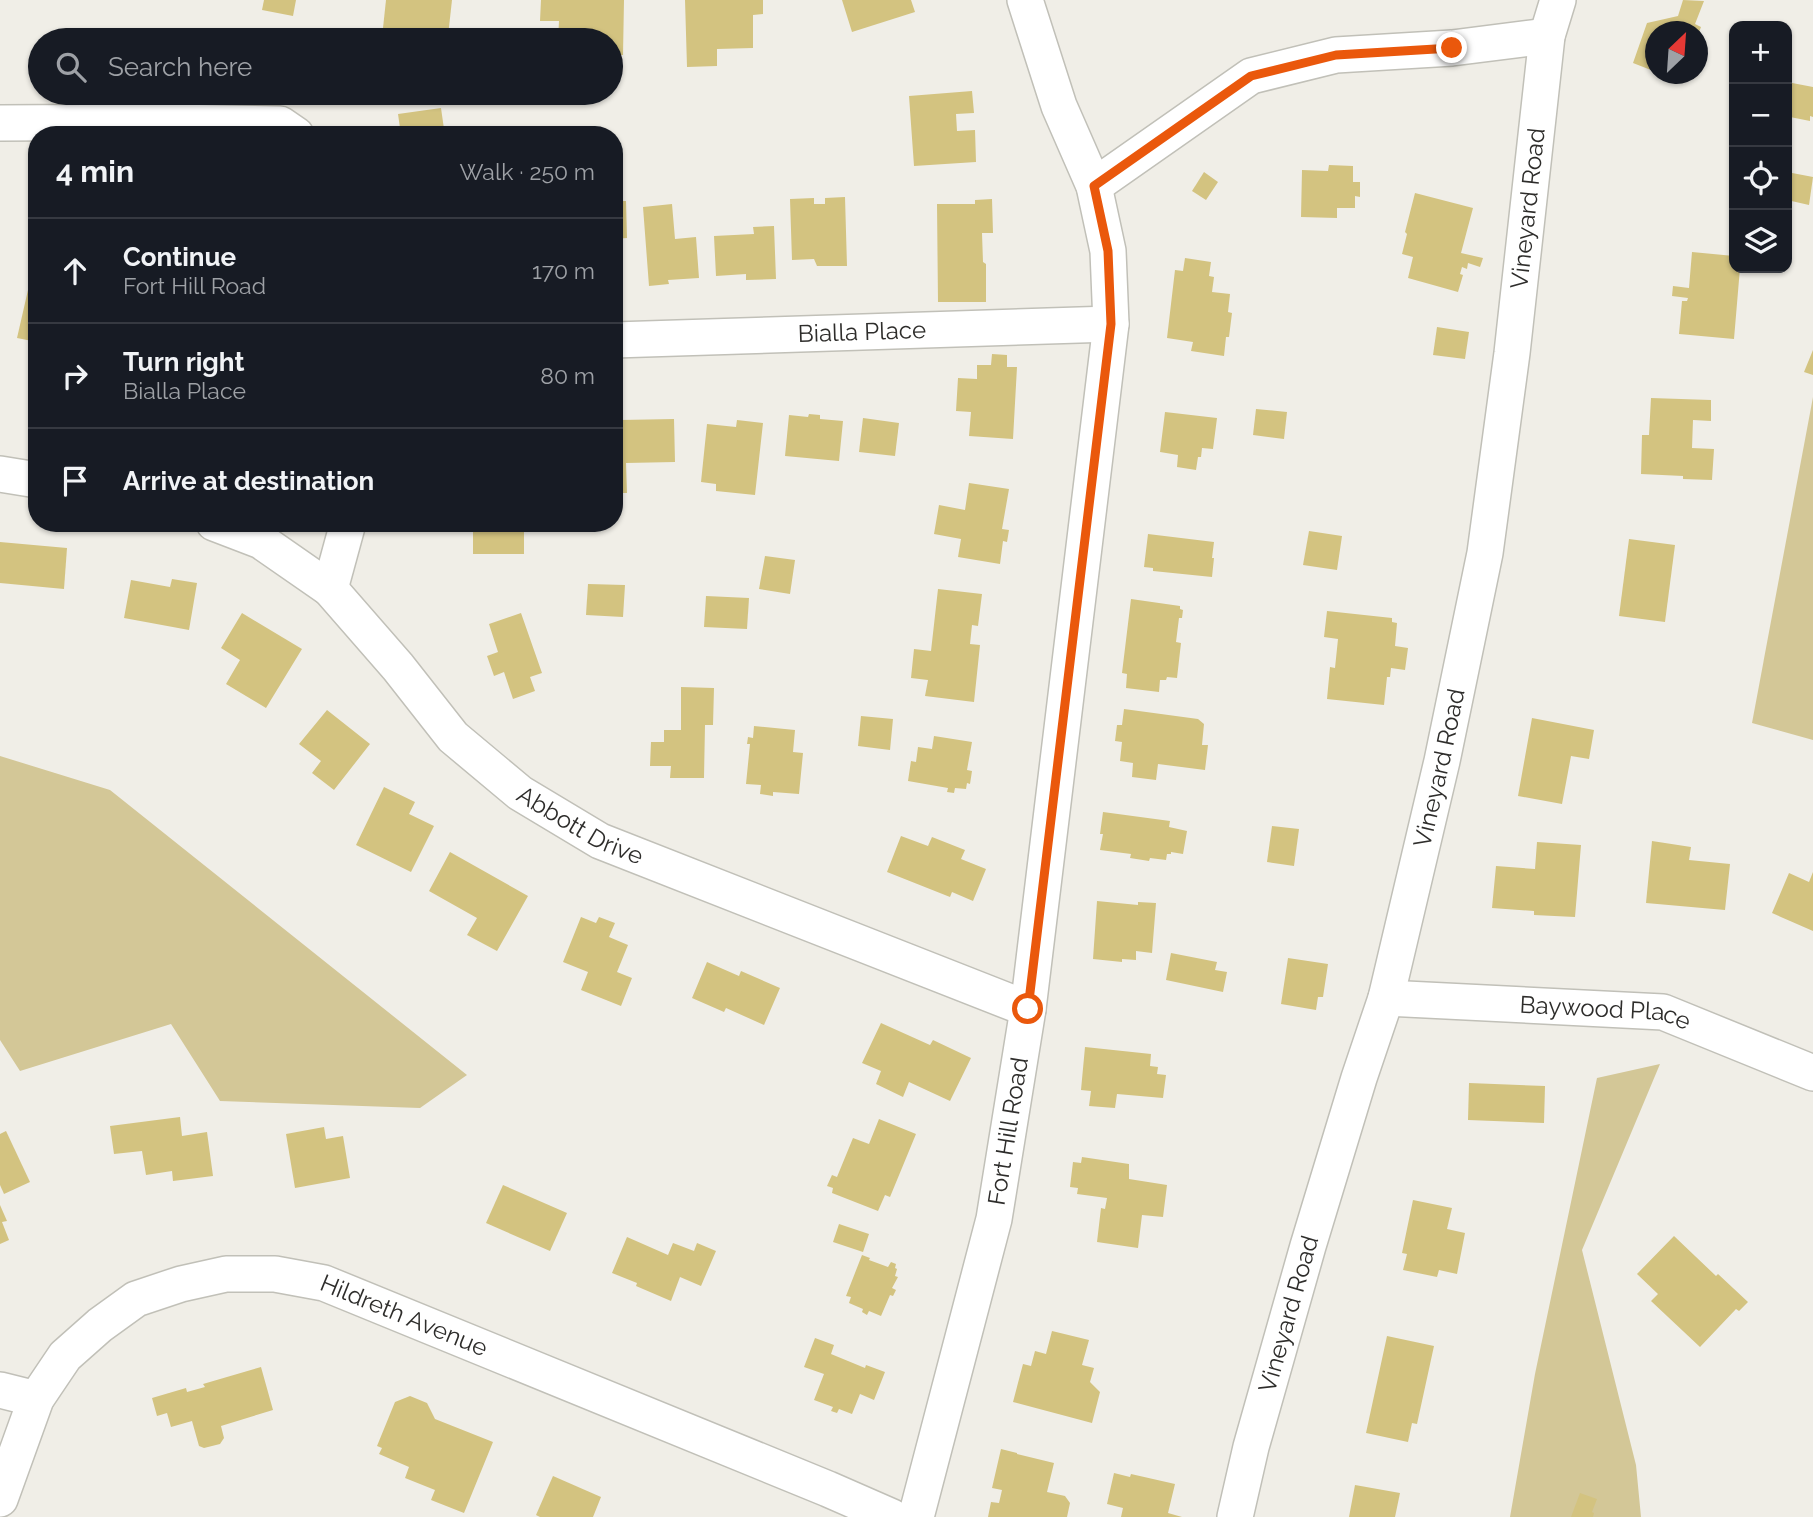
<!DOCTYPE html>
<html lang="en">
<head>
<meta charset="utf-8">
<style>
  body { margin:0; font-family:Raleway,sans-serif; background:#242831; color:#f1f3f6 }
  .controls { position:absolute; right:21px; top:21px; display:grid; overflow:hidden; border-radius:14px; box-shadow:0 2px 5px #0004 }
  .controls button { width:63px; height:63px; display:grid; place-items:center; padding:0; border:0; border-bottom:2px solid #363941; background:#171b24; color:#f1f3f6; font:35px sans-serif }
  .compass { position:absolute; left:1645px; top:21px; width:63px; height:63px; border-radius:50%; background:#171b24; box-shadow:0 2px 5px #0004; rotate:25deg }
  .stop { position:absolute; width:21px; height:21px; margin:-16px; border:5px solid #ea580c; border-radius:50%; background:#fff }
  .stop.end { background:#ea580c; border-color:#fff; box-shadow:0 2px 7px #0008 }
  .list { margin:0; padding:0; list-style:none }
  h2 { display:flex; justify-content:space-between; align-items:center; height:91px; margin:0; padding:0 28px; font-size:30px }
  h2 small { font-size:23px; font-weight:400; color:#9ea1a6 }
  .list li { display:grid; grid-template-columns:46px 1fr auto; gap:21px; align-items:center; box-sizing:border-box; height:105px; padding:0 28px; border-top:2px solid #363941 }
  .list b { display:block; font-size:26px; white-space:nowrap }
  .list p { margin:0; font-size:23px; white-space:nowrap; color:#9ea1a6 }
  .list em { font-size:23px; font-style:normal; color:#9ea1a6 }
  .icon { flex:none; width:38px; height:38px; fill:none; stroke:currentColor; stroke-width:2; stroke-linecap:round; stroke-linejoin:round }
  .map { position:relative; flex:none; width:1813px; height:1517px; overflow:hidden }
  .search { position:absolute; background:#171b24; box-shadow:0 2px 5px #0004; left:28px; top:28px; width:595px; height:77px; display:flex; align-items:center; gap:18px; box-sizing:border-box; padding:0 24px; border-radius:38px; color:#9ea1a6; font-size:26px }
  .panel { position:absolute; background:#171b24; box-shadow:0 2px 5px #0004; left:28px; top:126px; width:595px; height:406px; border-radius:28px }
  .map>svg:first-child { display:block }
  .green { fill:#d3c797 }
  .building { fill:#d3c380 }
  .lines { fill:none; stroke-linecap:round; stroke-linejoin:round }
  .minor-casing { stroke:#c1c0b8; stroke-width:38 }
  .minor { stroke:#fff; stroke-width:35 }
  .route { stroke:#ea580c; stroke-width:9 }
  .labels { text-anchor:middle; stroke-width:6; stroke-linejoin:round; paint-order:stroke }
  .street-label { font-size:24px; fill:#2e2d2b; stroke:#f0eee7 }
</style>
</head>
<body>
<div class="map">
<svg width="1813" height="1517" viewBox="0 0 1813 1517">
  <rect width="100%" height="100%" fill="#f0eee7"/>
  <g class="green">
    <polygon points="1813,397 1813,740 1752,723"/>
    <polygon points="0,756 110,790 467,1075 420,1108 220,1101 171,1024 20,1071 0,1040"/>
    <polygon points="1660,1064 1582,1250 1636,1465 1641,1517 1510,1517 1535,1374 1597,1078"/>
  </g>
  <g class="building">
    <polygon points="264,0 296,0 293,16 262,10"/>
    <polygon points="386,0 452,0 448,36 383,28"/>
    <polygon points="541,0 624,0 623,55 611,55 611,40 558,40 559,21 540,21"/>
    <polygon points="685,0 763,0 763,14 753,15 753,48 717,49 717,66 687,67"/>
    <polygon points="842,0 911,0 915,12 852,32"/>
    <polygon points="1683,0 1704,1 1695,24 1701,27 1699,32 1656,32 1656,72 1633,63 1647,23 1678,16"/>
    <polygon points="1787,82 1813,87 1813,117 1810,116 1810,121 1790,117 1788,127 1787,127"/>
    <polygon points="972,91 974,113 956,114 957,131 975,130 976,162 914,166 909,96"/>
    <polygon points="441,108 444,129 447,128 448,135 401,135 398,114"/>
    <polygon points="1329,165 1353,166 1353,182 1360,182 1360,197 1355,196 1355,208 1337,208 1337,218 1301,217 1302,170 1328,171"/>
    <polygon points="1204,172 1218,182 1206,200 1192,191"/>
    <polygon points="1787,172 1813,177 1809,205 1787,200"/>
    <polygon points="1415,193 1473,208 1461,253 1483,258 1480,267 1468,263 1467,269 1462,267 1460,274 1463,275 1458,292 1408,278 1413,257 1402,254 1407,234 1405,232"/>
    <polygon points="845,197 847,266 817,266 814,259 792,260 790,199 814,198 814,204 825,204 825,198"/>
    <polygon points="992,199 993,233 982,233 983,262 986,264 986,302 938,302 937,204 975,204 975,200"/>
    <polygon points="614,201 626,201 627,238 614,239"/>
    <polygon points="672,204 675,239 696,237 699,278 668,280 669,284 649,286 643,207"/>
    <polygon points="774,226 776,279 746,280 746,274 716,276 714,236 754,234 753,227"/>
    <polygon points="1692,252 1734,256 1734,268 1740,268 1734,339 1679,334 1682,301 1687,301 1688,298 1672,296 1673,286 1689,288"/>
    <polygon points="1185,258 1211,262 1209,276 1214,277 1212,292 1230,294 1228,312 1232,313 1229,337 1226,337 1224,356 1191,351 1193,342 1167,338 1175,270 1183,271"/>
    <polygon points="28,290 37,292 37,342 17,338"/>
    <polygon points="1437,327 1469,332 1465,359 1433,355"/>
    <polygon points="1813,350 1813,375 1804,372"/>
    <polygon points="992,354 1007,355 1007,367 1017,367 1013,439 969,436 971,412 956,411 958,378 977,379 977,365 991,365"/>
    <polygon points="1651,398 1711,400 1711,421 1693,420 1692,448 1714,449 1712,480 1683,479 1683,476 1641,474 1642,435 1649,435"/>
    <polygon points="1256,409 1287,412 1284,439 1253,435"/>
    <polygon points="1165,412 1217,418 1213,449 1202,448 1201,457 1198,457 1196,470 1177,467 1178,455 1160,452"/>
    <polygon points="809,414 820,415 820,419 843,421 839,461 785,456 789,415 808,417"/>
    <polygon points="863,418 899,423 895,456 859,452"/>
    <polygon points="674,419 675,462 626,463 627,493 614,493 614,434 620,434 620,420"/>
    <polygon points="737,420 763,423 755,495 716,491 716,484 701,482 707,424 736,427"/>
    <polygon points="969,483 1009,489 1002,529 1009,530 1007,542 1003,541 1000,564 958,557 961,539 934,534 939,505 965,510"/>
    <polygon points="473,523 524,524 524,554 473,554"/>
    <polygon points="1309,531 1342,536 1337,570 1303,565"/>
    <polygon points="1148,534 1214,542 1212,558 1214,558 1212,577 1153,571 1153,568 1144,567"/>
    <polygon points="1629,539 1675,545 1665,622 1619,616"/>
    <polygon points="0,542 67,548 64,589 0,583"/>
    <polygon points="765,556 795,560 790,594 759,589"/>
    <polygon points="172,579 197,583 189,630 124,618 131,580 170,587"/>
    <polygon points="588,584 625,585 623,617 586,615"/>
    <polygon points="938,589 982,594 978,626 972,625 970,644 980,645 974,702 925,696 928,680 911,678 914,649 931,651"/>
    <polygon points="706,596 749,598 747,629 704,627"/>
    <polygon points="1131,599 1180,606 1180,609 1183,610 1182,618 1179,618 1176,642 1181,643 1177,678 1167,677 1166,680 1160,680 1159,692 1126,688 1127,674 1122,673"/>
    <polygon points="1327,611 1392,618 1392,622 1397,623 1395,646 1408,648 1405,670 1391,668 1390,677 1387,677 1384,705 1327,699 1330,667 1335,668 1338,639 1324,637"/>
    <polygon points="242,613 302,649 266,708 226,684 240,660 221,648"/>
    <polygon points="521,613 542,673 530,677 535,691 513,699 504,672 494,676 487,656 498,652 489,624"/>
    <polygon points="681,687 714,688 713,725 705,725 704,778 670,778 671,766 650,766 651,742 664,742 664,730 681,730"/>
    <polygon points="1124,709 1198,719 1204,724 1202,745 1208,745 1205,770 1158,764 1156,780 1132,777 1133,763 1120,761 1122,742 1115,741 1117,725 1122,725"/>
    <polygon points="327,710 370,744 334,790 312,773 321,761 299,744"/>
    <polygon points="861,716 893,719 890,750 858,746"/>
    <polygon points="1532,718 1594,730 1589,759 1571,756 1562,804 1518,796"/>
    <polygon points="754,726 795,730 793,752 803,753 799,794 773,792 773,796 760,794 761,785 746,784 750,744 747,744 748,737 753,738"/>
    <polygon points="934,736 972,742 967,770 972,771 970,784 967,783 966,789 955,788 954,793 947,792 948,788 908,781 911,761 916,762 918,747 932,749"/>
    <polygon points="384,787 415,802 409,814 434,826 411,872 356,845"/>
    <polygon points="1103,812 1170,821 1169,827 1187,831 1183,854 1171,852 1171,854 1167,854 1166,860 1150,858 1149,861 1130,858 1131,854 1100,850 1103,834 1100,834"/>
    <polygon points="1272,826 1299,829 1294,866 1267,862"/>
    <polygon points="901,836 928,846 932,837 965,850 961,859 986,869 973,901 952,892 950,897 887,872"/>
    <polygon points="1652,841 1691,847 1689,860 1730,864 1725,910 1646,903"/>
    <polygon points="1537,842 1581,845 1575,917 1534,915 1534,911 1492,908 1496,866 1535,869"/>
    <polygon points="450,852 528,896 497,951 467,935 477,918 429,891"/>
    <polygon points="1813,872 1813,931 1772,913 1789,873 1809,882"/>
    <polygon points="1097,901 1138,905 1138,902 1156,903 1152,953 1136,951 1136,960 1122,959 1122,962 1093,959"/>
    <polygon points="581,917 596,923 599,917 615,923 609,937 628,945 617,972 632,978 621,1006 581,990 588,972 563,962"/>
    <polygon points="1171,953 1217,962 1215,970 1227,972 1223,992 1166,980"/>
    <polygon points="1288,958 1328,964 1323,997 1318,997 1316,1010 1281,1004"/>
    <polygon points="707,962 739,976 741,971 780,988 764,1025 726,1008 724,1012 692,998"/>
    <polygon points="881,1023 930,1045 933,1040 971,1058 950,1101 909,1082 903,1097 876,1084 881,1071 862,1063"/>
    <polygon points="1085,1047 1151,1054 1150,1066 1158,1067 1157,1074 1166,1075 1163,1098 1117,1094 1115,1108 1089,1106 1091,1091 1081,1090"/>
    <polygon points="1469,1083 1545,1086 1544,1123 1468,1120"/>
    <polygon points="180,1117 182,1136 207,1132 213,1176 173,1181 172,1171 146,1175 142,1151 114,1154 110,1126"/>
    <polygon points="879,1119 916,1134 890,1197 885,1195 878,1211 832,1193 833,1188 827,1186 832,1175 837,1177 853,1138 869,1144"/>
    <polygon points="324,1127 326,1139 343,1136 350,1178 295,1188 286,1134"/>
    <polygon points="6,1131 30,1182 4,1194 0,1185 0,1134"/>
    <polygon points="1082,1157 1129,1164 1129,1179 1167,1185 1163,1217 1142,1215 1138,1248 1097,1242 1101,1208 1105,1209 1107,1198 1077,1194 1078,1188 1070,1187 1073,1162 1081,1163"/>
    <polygon points="503,1185 567,1213 550,1251 486,1223"/>
    <polygon points="1413,1200 1452,1208 1447,1229 1465,1233 1457,1274 1439,1270 1437,1277 1403,1270 1407,1254 1402,1253"/>
    <polygon points="0,1205 7,1221 2,1222 9,1240 0,1244"/>
    <polygon points="839,1224 869,1234 863,1252 833,1242"/>
    <polygon points="1674,1236 1716,1276 1718,1274 1748,1302 1739,1311 1736,1309 1700,1347 1651,1301 1658,1294 1637,1274"/>
    <polygon points="627,1237 668,1255 673,1243 694,1251 697,1243 716,1251 701,1286 680,1277 671,1301 636,1286 637,1283 612,1273"/>
    <polygon points="862,1255 870,1258 869,1260 888,1267 891,1262 896,1264 895,1268 897,1269 895,1276 898,1277 892,1288 896,1290 893,1296 890,1295 881,1316 869,1311 867,1315 862,1312 863,1309 849,1303 851,1297 846,1296"/>
    <polygon points="1052,1331 1089,1340 1082,1365 1094,1368 1090,1382 1100,1392 1092,1423 1013,1402 1023,1364 1031,1366 1035,1351 1046,1354"/>
    <polygon points="1387,1336 1434,1346 1417,1424 1412,1423 1408,1442 1366,1433"/>
    <polygon points="815,1338 834,1345 831,1354 865,1368 866,1365 885,1372 874,1400 860,1394 852,1414 839,1409 837,1413 831,1411 833,1407 814,1400 824,1374 804,1367"/>
    <polygon points="261,1367 273,1410 221,1426 224,1438 220,1444 204,1448 199,1446 192,1421 171,1427 167,1413 157,1416 152,1398 186,1388 187,1392 205,1387 203,1384"/>
    <polygon points="410,1396 427,1403 435,1419 493,1442 464,1513 431,1500 435,1490 405,1478 409,1467 379,1454 382,1448 377,1446 395,1402"/>
    <polygon points="1001,1449 1017,1453 1017,1454 1054,1463 1047,1492 1065,1496 1070,1503 1067,1517 988,1517 991,1502 999,1503 1002,1490 992,1488"/>
    <polygon points="1114,1473 1130,1477 1131,1474 1175,1484 1168,1513 1182,1517 1121,1517 1123,1508 1107,1504"/>
    <polygon points="553,1476 601,1497 593,1517 540,1517 536,1515"/>
    <polygon points="1355,1485 1400,1493 1395,1517 1349,1517"/>
    <polygon points="1580,1493 1597,1499 1592,1512 1594,1513 1593,1517 1571,1517"/>
  </g>
  <g class="lines">
    <defs>
      <g id="minor">
        <polyline points="0,123 169,122 280,124 296,135"/>
        <polyline points="1094,186 1251,76 1336,55 1452,48 1547,36"/>
        <path id="s1" d="M614 340 1111 324"/>
        <polyline points="0,474 37,480"/>
        <path id="s2" d="M214 523 261 541 330 589 398 667 453 737 520 793 600 841 1028 1009"/>
        <polyline points="330,589 348,523"/>
        <path id="s3" d="M1386 998 1663 1012 1813 1073"/>
        <polyline points="0,1390 36,1399"/>
        <path id="s4" d="M0 1499 36 1399 65 1356 100 1325 136 1299 181 1284 226 1274H275L324 1283 828 1489 892 1517"/>
        <path id="s5" d="M916 1517 994 1219 1028 1009 1111 324 1108 251 1094 186 1059 106 1025 0"/>
        <path id="s6" d="M1235 1517 1251 1447 1308 1246 1359 1078 1386 998 1442 761 1485 553 1512 353 1547 36 1558 0"/>
      </g>
    </defs>
    <use href="#minor" class="minor-casing"/>
    <use href="#minor" class="minor"/>
  </g>
  <g class="lines">
    <polyline class="route" points="1028,1009 1111,324 1108,251 1094,186 1251,76 1336,55 1452,48"/>
  </g>
  <g class="labels">
    <g class="street-label">
      <text dy="8" stroke="none"><textPath href="#s6" startOffset="1344">Vineyard Road</textPath></text>
      <text dy="8" stroke="none"><textPath href="#s1" startOffset="248">Bialla Place</textPath></text>
      <text dy="8" stroke="none"><textPath href="#s6" startOffset="777">Vineyard Road</textPath></text>
      <text dy="8" stroke="none"><textPath href="#s2" startOffset="483">Abbott Drive</textPath></text>
      <text dy="8" stroke="none"><textPath href="#s3" startOffset="220">Baywood Place</textPath></text>
      <text dy="8" stroke="none"><textPath href="#s5" startOffset="397">Fort Hill Road</textPath></text>
      <text dy="8" stroke="none"><textPath href="#s6" startOffset="210">Vineyard Road</textPath></text>
      <text dy="8" stroke="none"><textPath href="#s4" startOffset="528">Hildreth Avenue</textPath></text>
    </g>
  </g>
</svg>
<div class="controls">
<button>+</button>
<button>−</button>
<button><svg class="icon" aria-label="locate" viewBox="0 0 24 24"><circle cx="12" cy="12" r="6"/><path d="M12 2v4M12 18v4M2 12h4M18 12h4"/></svg></button>
<button><svg class="icon" aria-label="layers" viewBox="0 0 24 24"><path d="M12 4l9 5-9 5-9-5zM3 14l9 5 9-5"/></svg></button>
</div>
<svg class="compass" viewBox="-18 -18 36 36"><path d="M0-13l5 13h-10z" fill="#e53935"/><path d="M0 13l5-13h-10z" fill="#9ea1a6"/></svg>
<div class="stop" style="left:1028px;top:1009px"></div>
<div class="stop end" style="left:1452px;top:48px"></div>
<div class="search"><svg class="icon" aria-label="search" viewBox="0 0 24 24"><circle cx="10" cy="10" r="6"/><path d="M15 15l6 6"/></svg>Search here</div>
<section class="panel">
<h2>4 min<small>Walk · 250 m</small></h2>
<ul class="list">
<li><svg class="icon" aria-label="ahead" viewBox="0 0 24 24"><path d="M12 20V5M6 11l6-6 6 6"/></svg><div><b>Continue</b><p>Fort Hill Road</p></div><em>170 m</em></li>
<li><svg class="icon" aria-label="right" viewBox="0 0 24 24"><path d="M7 20v-9h11M14 6l5 5-5 5"/></svg><div><b>Turn right</b><p>Bialla Place</p></div><em>80 m</em></li>
<li><svg class="icon" aria-label="arrive" viewBox="0 0 24 24"><path d="M6 21V4h12l-3 4 3 4H6"/></svg><div><b>Arrive at destination</b></div></li>
</ul>
</section>
</div>
</body>
</html>
